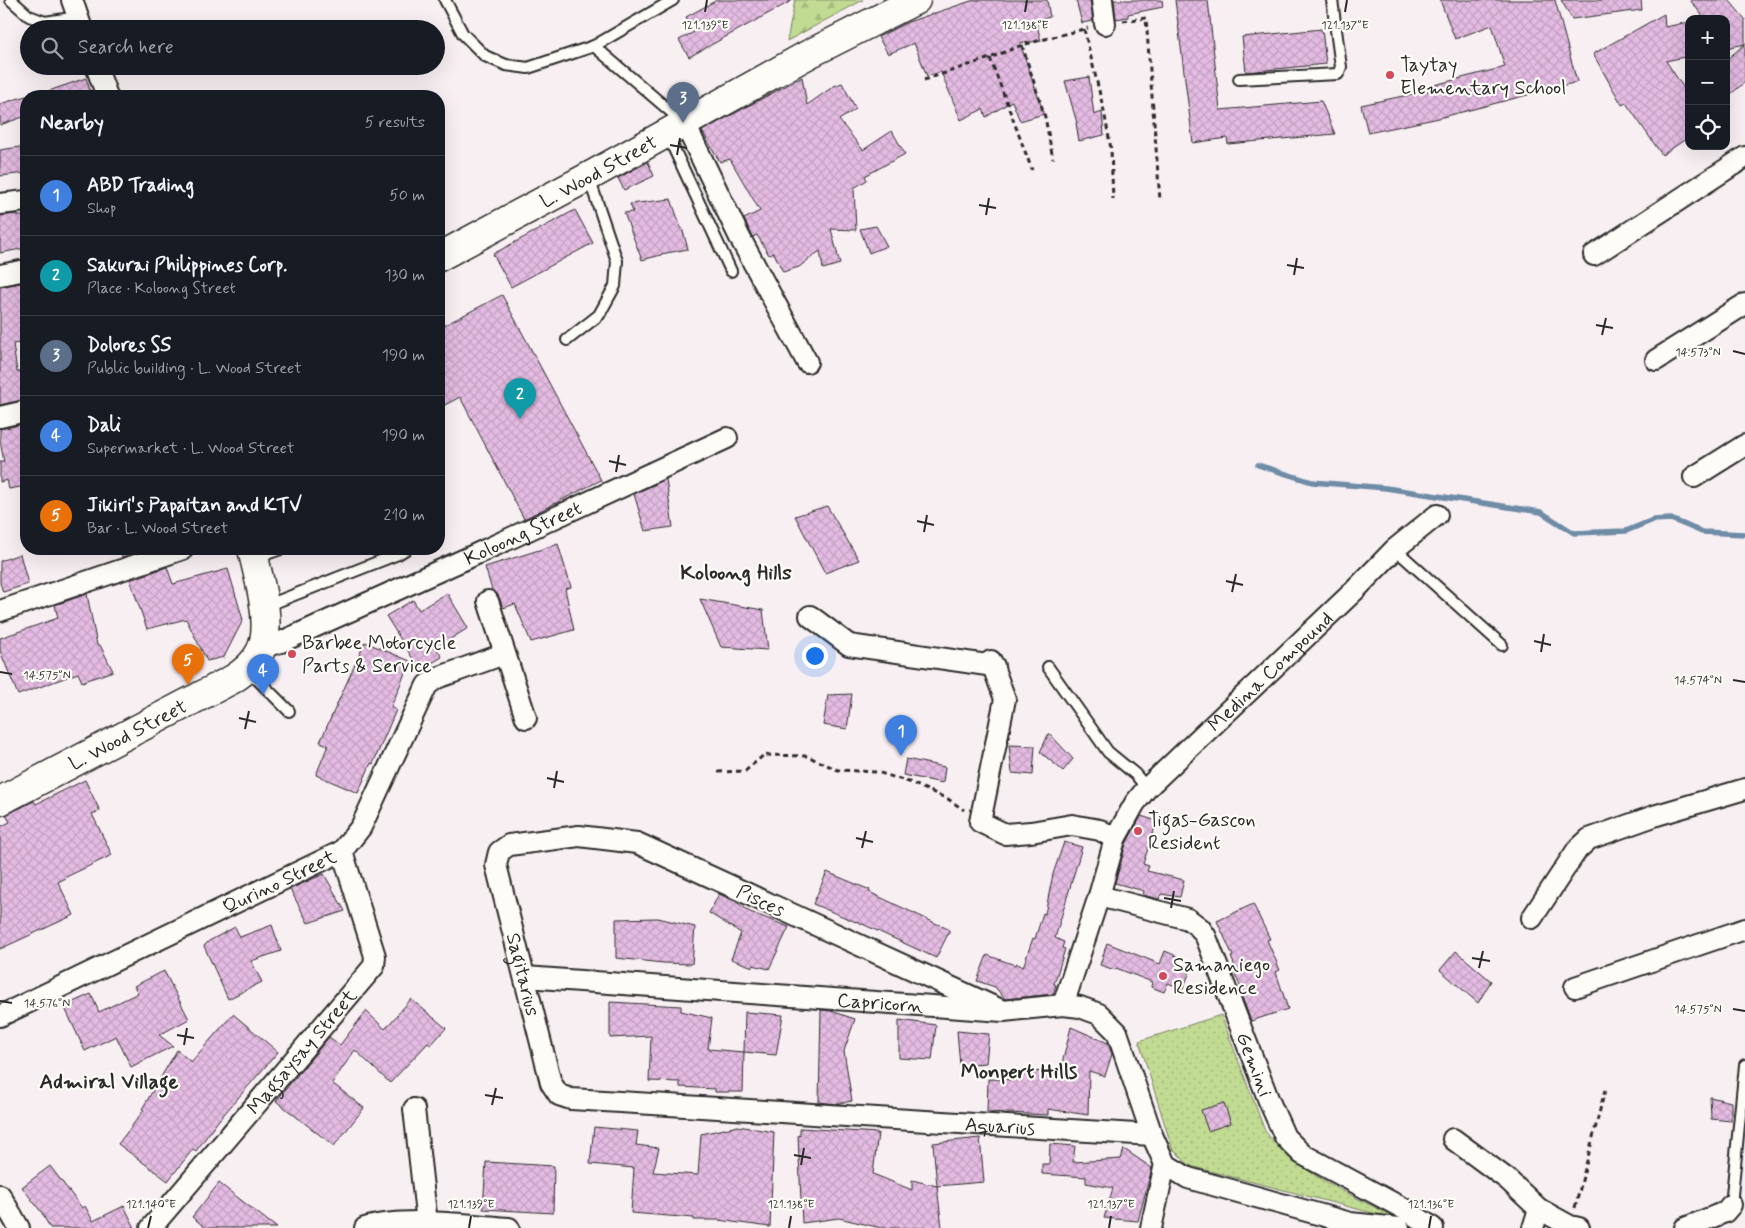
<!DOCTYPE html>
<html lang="en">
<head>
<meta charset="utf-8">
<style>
  body { margin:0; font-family:Mynerve,sans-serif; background:#20242c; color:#f1f3f6 }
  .controls { position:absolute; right:15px; top:15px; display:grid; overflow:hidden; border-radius:10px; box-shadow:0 5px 20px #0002 }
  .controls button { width:45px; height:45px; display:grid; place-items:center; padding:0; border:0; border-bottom:1px solid #363941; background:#171b24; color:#f1f3f6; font:25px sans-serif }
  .you { position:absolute; left:814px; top:655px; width:18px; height:18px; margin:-12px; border:4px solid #fff; border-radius:50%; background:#1a73e8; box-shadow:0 0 0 8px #1a73e833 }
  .badge { display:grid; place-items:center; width:32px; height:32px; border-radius:50%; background:#d93025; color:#fff; font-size:16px; font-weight:700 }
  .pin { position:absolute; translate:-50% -41px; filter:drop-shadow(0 1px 2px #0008) }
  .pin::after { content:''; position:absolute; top:26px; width:18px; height:15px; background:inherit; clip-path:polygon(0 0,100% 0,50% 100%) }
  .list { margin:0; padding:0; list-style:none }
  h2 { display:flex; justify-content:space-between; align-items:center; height:65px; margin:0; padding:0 20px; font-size:21px }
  h2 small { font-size:16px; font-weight:400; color:#9ea1a6 }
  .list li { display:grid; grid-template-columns:32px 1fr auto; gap:15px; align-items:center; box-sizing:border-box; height:80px; padding:0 20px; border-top:1px solid #363941 }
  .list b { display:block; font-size:19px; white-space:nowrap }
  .list p { margin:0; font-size:16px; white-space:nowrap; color:#9ea1a6 }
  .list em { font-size:16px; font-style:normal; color:#9ea1a6 }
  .icon { flex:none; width:28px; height:28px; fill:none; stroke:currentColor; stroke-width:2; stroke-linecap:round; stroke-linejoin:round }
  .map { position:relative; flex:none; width:1745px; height:1228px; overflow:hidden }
  .search { position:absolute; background:#171b24; box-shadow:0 5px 20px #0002; left:20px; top:20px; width:425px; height:55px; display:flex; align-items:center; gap:12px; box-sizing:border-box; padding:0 18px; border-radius:28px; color:#9ea1a6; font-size:19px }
  .panel { position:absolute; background:#171b24; box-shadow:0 5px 20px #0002; left:20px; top:90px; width:425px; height:465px; border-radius:20px }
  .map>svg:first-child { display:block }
  .forest { fill:url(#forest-firs); stroke:#76835e }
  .park { fill:url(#park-dots); stroke:#76835e }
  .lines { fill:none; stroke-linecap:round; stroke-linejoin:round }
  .stream { stroke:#6e8ca6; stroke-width:5.5 }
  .building { fill:url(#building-cross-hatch); stroke:#2b2b2b }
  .service-casing { stroke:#2b2b2b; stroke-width:14 }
  .minor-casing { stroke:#2b2b2b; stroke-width:24 }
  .secondary-casing { stroke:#2b2b2b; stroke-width:31 }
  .path { stroke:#2b2b2b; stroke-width:3; stroke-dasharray:5 4; stroke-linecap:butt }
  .service { stroke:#fdfcf7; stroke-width:10 }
  .minor { stroke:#fdfcf7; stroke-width:20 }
  .secondary { stroke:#fdfcf7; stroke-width:28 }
  .ticks { fill:none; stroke:#2b2b2b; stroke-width:2 }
  .poi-dot { fill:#d1495b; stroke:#fdfcf7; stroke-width:2 }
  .labels { text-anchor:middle; stroke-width:4.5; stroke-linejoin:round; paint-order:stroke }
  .poi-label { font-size:20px; fill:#2b2b2b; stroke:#fdfcf7; text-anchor:start }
  .street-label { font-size:20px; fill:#2b2b2b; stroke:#fdfcf7 }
  .neighbourhood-label { font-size:21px; font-weight:bold; fill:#2b2b2b; stroke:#fdfcf7 }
  .ticks-label { font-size:12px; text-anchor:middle; fill:#2b2b2b; stroke:#fdfcf7; stroke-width:4.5; stroke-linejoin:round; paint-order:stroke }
</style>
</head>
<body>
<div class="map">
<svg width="1745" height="1228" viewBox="0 0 1745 1228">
  <defs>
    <pattern id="forest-firs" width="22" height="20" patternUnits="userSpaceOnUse" patternTransform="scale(1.25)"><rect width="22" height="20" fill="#c1db92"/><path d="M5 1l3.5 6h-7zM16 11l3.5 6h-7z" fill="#a6bc7e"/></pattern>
    <pattern id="park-dots" width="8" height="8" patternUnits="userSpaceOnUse" patternTransform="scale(1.25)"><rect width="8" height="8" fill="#c1db92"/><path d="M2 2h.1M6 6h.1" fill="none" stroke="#a6bc7e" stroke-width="1.8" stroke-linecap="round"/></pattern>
    <pattern id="building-cross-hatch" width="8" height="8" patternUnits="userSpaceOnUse" patternTransform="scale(1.25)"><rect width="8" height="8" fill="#e4bbe2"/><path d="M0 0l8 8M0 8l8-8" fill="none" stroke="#c4a1c2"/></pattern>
  </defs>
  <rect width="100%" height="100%" fill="#f8eff3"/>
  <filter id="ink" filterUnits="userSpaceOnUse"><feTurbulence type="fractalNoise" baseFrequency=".02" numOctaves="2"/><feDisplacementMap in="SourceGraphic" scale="10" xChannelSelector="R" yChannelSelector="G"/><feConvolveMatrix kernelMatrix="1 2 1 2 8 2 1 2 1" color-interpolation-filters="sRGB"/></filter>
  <g filter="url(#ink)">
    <polygon class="forest" points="795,0 863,0 787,41"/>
    <path class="park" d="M1221 1015 1265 1131C1297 1174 1353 1195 1400 1220L1190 1166 1172 1148 1139 1041Z"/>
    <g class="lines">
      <polyline class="stream" points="1258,465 1312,482 1386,488 1541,512 1574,533 1626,531 1653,520 1671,519 1702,532 1745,534"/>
    </g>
    <g class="building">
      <polygon points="717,0 793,0 689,57 679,40 694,32 686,17"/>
      <polygon points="974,0 1047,0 1050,17 1036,21 1041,41 1020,43 1044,114 1020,121 1012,101 986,117 983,109 961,120 941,72 927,76 914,43 888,54 878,37 908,22"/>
      <polygon points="1076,0 1090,0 1093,21 1082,23"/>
      <polygon points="1114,0 1162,0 1163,7 1128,14 1128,17 1116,19"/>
      <polygon points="1175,0 1208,0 1220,110 1321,101 1335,134 1228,144 1227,138 1193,143"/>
      <polygon points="1440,0 1555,0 1577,82 1439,118 1368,133 1361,105 1431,90 1430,86 1505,67 1492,25 1455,39"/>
      <polygon points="1561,0 1641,0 1642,10 1572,19"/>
      <polygon points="1690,0 1729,0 1745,19 1745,44 1726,48 1726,19 1705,19"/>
      <polygon points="1664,14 1665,27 1689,22 1689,56 1666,61 1689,96 1689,137 1662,155 1626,103 1622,105 1593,54"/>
      <polygon points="1322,29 1326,64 1246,72 1242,37"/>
      <polygon points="1745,44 1745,82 1726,98 1726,60"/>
      <polygon points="802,77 807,105 834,86 842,83 856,109 839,120 863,150 892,131 905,154 865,176 867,180 854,188 856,230 831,229 840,264 823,269 820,251 799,267 783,272 774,253 769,255 757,235 753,237 744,219 760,211 730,159 720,162 702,131"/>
      <polygon points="1089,77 1094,115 1102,112 1104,135 1079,141 1076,123 1077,123 1065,81"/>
      <polygon points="86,78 92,96 40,96 40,94"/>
      <polygon points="26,96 26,116 0,125 0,104"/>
      <polygon points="26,146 26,173 0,176 0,150"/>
      <polygon points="648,162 654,176 624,190 618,178"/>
      <polygon points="671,199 681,228 682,228 688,249 661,254 661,255 642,260 624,213 633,212 630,204"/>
      <polygon points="575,210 593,243 511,287 493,254"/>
      <polygon points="18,214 18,216 26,216 26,248 0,253 0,216"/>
      <polygon points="876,226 887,246 869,253 860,229"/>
      <polygon points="26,282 26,342 13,344 17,372 26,371 26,399 0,405 0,287"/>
      <polygon points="502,295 601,480 524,519 460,397 439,408 439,328"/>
      <polygon points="24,424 26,438 26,486 9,489 7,480 0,482 0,462 4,462 0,441 0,429"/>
      <polygon points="666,479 673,527 645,531 634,494"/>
      <polygon points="827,506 859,560 825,573 795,516"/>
      <polygon points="558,544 571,587 565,589 574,630 531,642 515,604 503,608 499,597 492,590 485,567"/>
      <polygon points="120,549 147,549 122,557"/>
      <polygon points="20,554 28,584 3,592 0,583 0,561"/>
      <polygon points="167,567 173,584 228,569 243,620 224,657 207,661 186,619 147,629 130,580"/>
      <polygon points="447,593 468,628 436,648 442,657 420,670 386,616 413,600 419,610"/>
      <polygon points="87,594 97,645 100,645 113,671 82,682 78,673 18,695 0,651 0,638 58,618 55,605"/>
      <polygon points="700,599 763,610 768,650 721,647"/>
      <polygon points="365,642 410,661 391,707 396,710 373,764 371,763 358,793 316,775 328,745 320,742"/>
      <polygon points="852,694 847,729 823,725 828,695"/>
      <polygon points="1049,733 1073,759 1063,771 1040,752"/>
      <polygon points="1009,745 1035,746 1033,775 1012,773"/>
      <polygon points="906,759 945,767 943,783 903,775"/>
      <polygon points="85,780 100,811 92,814 112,855 66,877 66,878 58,882 74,915 0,949 0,827 10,822 6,815 34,801 36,804"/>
      <polygon points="1141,816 1157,821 1143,864 1149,866 1147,871 1184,880 1180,897 1161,894 1159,899 1143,895 1144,891 1115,883 1126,844"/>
      <polygon points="1064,842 1082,847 1055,938 1064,942 1062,948 1065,949 1054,984 1056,985 1053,994 1005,999 995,987 977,981 987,955 1015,965 1016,963 1023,967 1033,938 1035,939 1043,913 1045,914 1053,874"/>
      <polygon points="827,872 870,890 869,892 950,930 936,958 856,921 856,922 813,904"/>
      <polygon points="324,874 345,911 308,923 290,889"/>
      <polygon points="719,894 735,901 750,912 789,927 769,969 753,965 753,967 731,959 741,933 709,913"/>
      <polygon points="1253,904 1270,939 1267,940 1280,970 1276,972 1288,1009 1251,1021 1239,989 1241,988 1234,972 1237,971 1231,957 1233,956 1217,921"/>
      <polygon points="658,918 695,927 692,964 663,963 616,958 616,919"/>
      <polygon points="272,925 281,951 251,961 262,982 228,999 204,946 209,941 235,927 240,937"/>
      <polygon points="1107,943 1160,964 1165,951 1179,957 1176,964 1191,969 1183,989 1168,983 1164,992 1151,987 1152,982 1116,968 1115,970 1100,965"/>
      <polygon points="1456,951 1491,981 1478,1003 1440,970"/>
      <polygon points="164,971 189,1019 159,1035 173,1046 131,1067 116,1036 85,1051 64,1006 91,994 99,1012 138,993 134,986"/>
      <polygon points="411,999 446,1028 431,1045 428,1043 390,1083 355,1050 332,1083 364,1108 334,1146 276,1101 329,1037 340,1045 366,1011 385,1029"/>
      <polygon points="610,1002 681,1006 681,1011 712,1018 708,1049 744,1052 743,1092 715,1092 715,1089 680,1087 680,1082 649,1081 651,1036 610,1038"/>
      <polygon points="821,1010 831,1011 855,1019 844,1051 852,1101 836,1104 819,1102"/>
      <polygon points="745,1012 783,1015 776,1055 744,1052"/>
      <polygon points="233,1014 278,1052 218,1121 196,1151 193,1149 168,1181 118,1144 144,1110 142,1109 177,1050 191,1062"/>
      <polygon points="899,1020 936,1025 932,1060 899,1058"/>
      <polygon points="1071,1027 1108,1043 1112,1054 1105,1076 1089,1071 1088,1115 1048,1109 1048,1115 987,1112 988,1079 1019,1080 1019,1071 1060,1072"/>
      <polygon points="957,1031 989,1034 986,1063 960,1065"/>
      <polygon points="1710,1097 1731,1102 1731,1121 1711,1119"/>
      <polygon points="1224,1103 1231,1123 1208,1131 1201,1110"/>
      <polygon points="738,1126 774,1132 770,1227 718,1220 694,1220 694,1218 631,1213 634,1168 590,1164 594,1127 638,1131 636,1145 659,1148 653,1172 698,1175 701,1134"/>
      <polygon points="800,1128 878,1133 873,1174 912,1190 912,1180 937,1186 942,1228 881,1228 839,1218 802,1223 798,1135 800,1136"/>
      <polygon points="980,1138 984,1182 937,1186 933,1143"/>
      <polygon points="1050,1144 1075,1146 1073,1162 1121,1159 1124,1149 1152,1168 1138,1221 1104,1218 1113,1188 1086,1183 1086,1177 1042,1174 1042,1164 1049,1164"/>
      <polygon points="486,1162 554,1166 553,1213 483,1209"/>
      <polygon points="50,1166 82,1208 85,1206 93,1221 124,1206 135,1228 50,1228 42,1213 22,1187"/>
      <polygon points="219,1183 277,1228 206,1228 192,1217"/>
    </g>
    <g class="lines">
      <defs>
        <g id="service">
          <polyline points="11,0 29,16 45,22 78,17"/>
          <polyline points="445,0 463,34 485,56 506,65 528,68 594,46 673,0"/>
          <polyline points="594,46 683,122"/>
          <polyline points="1239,79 1338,74 1341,67 1332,0"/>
          <polyline points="667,134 731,271"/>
          <polyline points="567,340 599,315 615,286 617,261 589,178"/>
          <polyline points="1395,549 1502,645"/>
          <polyline points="255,558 281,549"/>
          <polyline points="266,606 398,554 406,549"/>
          <polyline points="1048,667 1108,752 1135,774 1147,788"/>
          <polyline points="248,670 289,711"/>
          <polyline points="1731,1205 1745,1065"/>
        </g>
        <g id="minor">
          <polyline points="72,0 82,29"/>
          <polyline points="1102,0 1105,24"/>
          <polyline points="96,66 107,96"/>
          <polyline points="685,124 740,238 807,362"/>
          <polyline points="0,204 26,201"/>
          <polyline points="1594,255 1745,157"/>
          <polyline points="0,275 26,270"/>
          <polyline points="1656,360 1745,304"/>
          <polyline points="0,417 26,411"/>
          <polyline points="1694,477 1745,445"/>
          <polyline points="488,601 526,718"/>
          <polyline points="0,611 183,549"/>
          <polyline points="810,616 849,645 994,666"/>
          <path id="s1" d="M262 647 281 642 472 556 727 438"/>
          <polyline points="991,661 1005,699 980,822 1005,834 1031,832 1072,825 1100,830 1115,839"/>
          <path id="s2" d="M1099 896 1188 919 1200 928 1206 937 1269 1101 1285 1137 1302 1154 1408 1211 1433 1228"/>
          <polyline points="1532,918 1577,850 1589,839 1657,815 1745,789"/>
          <path id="s3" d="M525 977 1003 1011 1063 1005 1080 1007 1099 1014 1117 1032 1152 1135 1165 1164 1188 1178 1350 1223 1399 1228"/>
          <polyline points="1575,987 1745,929"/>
          <path id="s4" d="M1063 1005 1099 896 1115 839 1135 803 1147 788 1354 591 1395 549 1437 515"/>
          <path id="s5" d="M1003 1011 637 843 579 836 509 845 499 852 496 865 551 1083 559 1095 571 1099 1152 1135"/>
          <path id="s6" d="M0 1016 342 851 361 827 427 685 437 678 504 654"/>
          <polyline points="414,1109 427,1223"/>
          <polyline points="1453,1139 1507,1179 1539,1209 1570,1226 1579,1228"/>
          <polyline points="0,1195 19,1228"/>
          <path id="s7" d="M151 1228 374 966 375 956 342 851"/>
          <path d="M365 1228C403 1216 469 1225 509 1228"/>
          <polyline points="1151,1228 1165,1164"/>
          <polyline points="1533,1228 1539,1209"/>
          <polyline points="1685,1228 1725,1212 1731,1205"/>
        </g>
        <g id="secondary">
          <path id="s8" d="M439 257 588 177 809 54 916 0"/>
          <path id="s9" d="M0 801 233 679C244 672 254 664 260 652 274 626 258 576 252 549"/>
        </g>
      </defs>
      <use href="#service" class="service-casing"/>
      <use href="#minor" class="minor-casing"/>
      <use href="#secondary" class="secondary-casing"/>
      <g class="path">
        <polyline points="1123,21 1146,18 1160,200"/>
        <polyline points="1084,29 1104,111 1111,149 1113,199"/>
        <polyline points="1022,45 1045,117 1053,159"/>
        <polyline points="990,58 1032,170"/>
        <polyline points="924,80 990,58 1022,45 1088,28"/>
        <polyline points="718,772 745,771 764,755 807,756 838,770 877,772 909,782 948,799 964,810"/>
        <polyline points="1575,1208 1606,1086"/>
      </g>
      <use href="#service" class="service"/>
      <use href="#minor" class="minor"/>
      <use href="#secondary" class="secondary"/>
    </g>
  </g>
  <path class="ticks" d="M705 12 707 0M1025 12 1027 0M1345 12 1347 0M670 145 687 148M677 155 680 138M979 205 996 208M986 215 989 198M1287 265 1304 268M1294 275 1297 258M1596 325 1613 328M1602 335 1606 318M1733 351 1745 354M609 461 626 465M616 472 619 455M917 521 934 525M924 532 927 515M1226 581 1243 585M1232 592 1236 574M1534 641 1551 645M1541 652 1544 634M0 672 12 674M1733 680 1745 682M239 718 256 722M245 729 249 711M547 778 564 782M554 788 557 771M856 838 873 842M862 848 866 831M1164 898 1181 901M1171 908 1174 891M1472 958 1490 961M1479 968 1483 951M0 1001 12 1003M1733 1009 1745 1011M177 1035 194 1038M184 1045 187 1028M485 1095 503 1098M492 1105 496 1088M794 1155 811 1158M801 1165 804 1148M148 1228 151 1216M469 1228 471 1216M789 1228 791 1216M1109 1228 1111 1216M1429 1228 1431 1216"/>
  <g class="poi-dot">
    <circle cx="1390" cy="75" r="5"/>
    <circle cx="292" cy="654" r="5"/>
    <circle cx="1138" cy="831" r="5"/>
    <circle cx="1163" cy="976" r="5"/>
  </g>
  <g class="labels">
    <g class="poi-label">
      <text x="1400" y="71">Taytay<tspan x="1400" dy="23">Elementary School</tspan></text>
      <text x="302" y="649">Barbee Motorcycle<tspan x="302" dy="23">Parts &amp; Service</tspan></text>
      <text x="1148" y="826">Tigas-Gascon<tspan x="1148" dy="23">Resident</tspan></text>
      <text x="1173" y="971">Samaniego<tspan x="1173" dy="23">Residence</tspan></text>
    </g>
    <g class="street-label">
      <text dy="7" stroke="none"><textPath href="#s8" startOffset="181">L. Wood Street</textPath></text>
      <text dy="7" stroke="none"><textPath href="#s1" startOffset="285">Koloong Street</textPath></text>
      <text dy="7" stroke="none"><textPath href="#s4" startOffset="404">Medina Compound</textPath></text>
      <text dy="7" stroke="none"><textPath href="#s9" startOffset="144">L. Wood Street</textPath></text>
      <text dy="7" stroke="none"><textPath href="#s6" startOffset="310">Qurino Street</textPath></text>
      <text transform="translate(761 900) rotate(25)" y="7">Pisces</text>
      <text dy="7" stroke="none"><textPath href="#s5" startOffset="670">Sagitarius</textPath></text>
      <text dy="7" stroke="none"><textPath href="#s3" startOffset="356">Capricorn</textPath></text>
      <text dy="7" stroke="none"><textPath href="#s7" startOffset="232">Magsaysay Street</textPath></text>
      <text dy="7" stroke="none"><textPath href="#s2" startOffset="254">Gemini</textPath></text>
      <text dy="7" stroke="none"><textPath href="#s5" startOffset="1239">Aquarius</textPath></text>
    </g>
    <g class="neighbourhood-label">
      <text x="736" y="579">Koloong Hills</text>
      <text x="1019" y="1078">Monpert Hills</text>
      <text x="109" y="1088">Admiral Village</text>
    </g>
  </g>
  <g class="ticks-label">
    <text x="705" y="29">121.139°E</text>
    <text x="1025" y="29">121.138°E</text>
    <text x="1345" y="29">121.137°E</text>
    <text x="1698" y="356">14.573°N</text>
    <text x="47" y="679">14.575°N</text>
    <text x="1698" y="684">14.574°N</text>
    <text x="47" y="1007">14.576°N</text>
    <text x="1698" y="1013">14.575°N</text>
    <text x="151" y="1208">121.140°E</text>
    <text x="471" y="1208">121.139°E</text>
    <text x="791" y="1208">121.138°E</text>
    <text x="1111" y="1208">121.137°E</text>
    <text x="1431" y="1208">121.136°E</text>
  </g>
</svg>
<div class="controls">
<button>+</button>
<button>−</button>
<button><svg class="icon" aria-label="locate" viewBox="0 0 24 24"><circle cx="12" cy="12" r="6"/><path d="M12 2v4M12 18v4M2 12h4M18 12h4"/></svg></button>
</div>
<div class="you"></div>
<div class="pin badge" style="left:901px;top:756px;background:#3f7fe0">1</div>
<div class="pin badge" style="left:520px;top:419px;background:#0f9aa8">2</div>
<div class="pin badge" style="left:683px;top:123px;background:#5c6f8a">3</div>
<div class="pin badge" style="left:263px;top:695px;background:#3f7fe0">4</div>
<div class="pin badge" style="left:188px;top:685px;background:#e8710a">5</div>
<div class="search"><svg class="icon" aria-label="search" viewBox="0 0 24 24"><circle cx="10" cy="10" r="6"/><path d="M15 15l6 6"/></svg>Search here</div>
<section class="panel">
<h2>Nearby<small>5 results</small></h2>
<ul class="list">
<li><span class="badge" style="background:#3f7fe0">1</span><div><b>ABD Trading</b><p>Shop</p></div><em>50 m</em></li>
<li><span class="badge" style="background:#0f9aa8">2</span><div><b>Sakurai Philippines Corp.</b><p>Place · Koloong Street</p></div><em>130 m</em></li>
<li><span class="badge" style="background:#5c6f8a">3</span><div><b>Dolores SS</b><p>Public building · L. Wood Street</p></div><em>190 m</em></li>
<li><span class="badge" style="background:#3f7fe0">4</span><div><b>Dali</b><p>Supermarket · L. Wood Street</p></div><em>190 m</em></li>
<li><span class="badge" style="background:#e8710a">5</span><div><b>Jikiri's Papaitan and KTV</b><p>Bar · L. Wood Street</p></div><em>210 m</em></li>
</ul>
</section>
</div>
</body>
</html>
